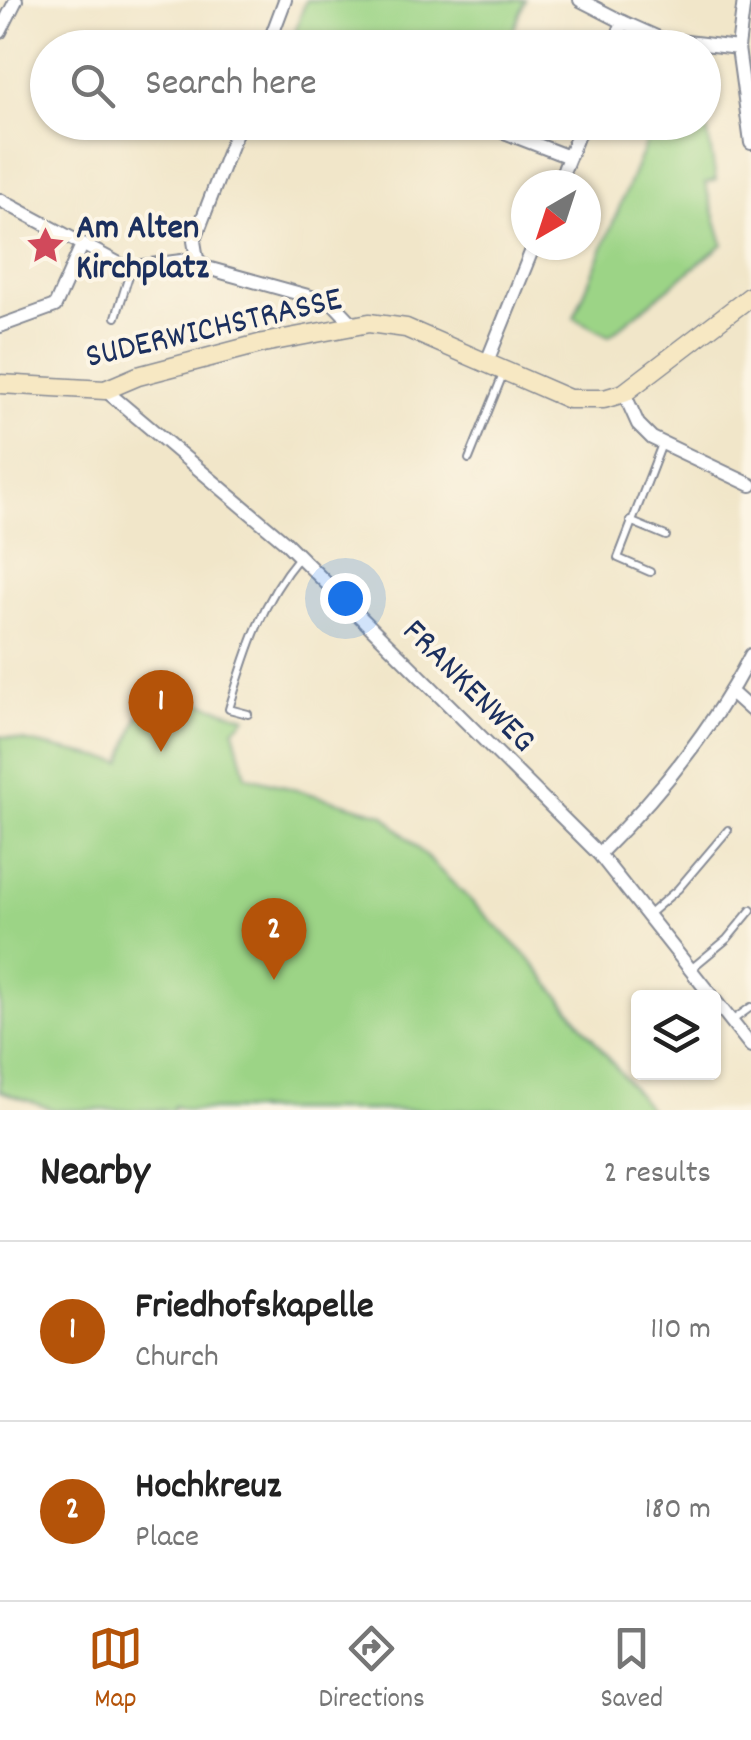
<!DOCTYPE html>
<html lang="en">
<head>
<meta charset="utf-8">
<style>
  body { margin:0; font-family:Dekko,sans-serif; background:#f2f2f2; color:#222 }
  .controls { position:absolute; right:30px; bottom:30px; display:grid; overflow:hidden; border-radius:10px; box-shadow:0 2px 8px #0004 }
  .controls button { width:90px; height:90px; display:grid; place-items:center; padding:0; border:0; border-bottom:2px solid #e0e0e0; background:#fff; color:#222; font:50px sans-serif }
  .compass { position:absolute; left:511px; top:170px; width:90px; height:90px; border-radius:50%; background:#fff; box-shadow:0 2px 8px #0004; rotate:219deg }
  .you { position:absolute; left:345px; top:598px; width:35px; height:35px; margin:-25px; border:8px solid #fff; border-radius:50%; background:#1a73e8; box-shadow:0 0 0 15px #1a73e833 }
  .badge { display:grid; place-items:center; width:65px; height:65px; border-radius:50%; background:#b45309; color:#fff; font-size:32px; font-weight:700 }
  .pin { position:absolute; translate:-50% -82px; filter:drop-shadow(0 2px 5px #0008) }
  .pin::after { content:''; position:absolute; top:52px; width:35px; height:30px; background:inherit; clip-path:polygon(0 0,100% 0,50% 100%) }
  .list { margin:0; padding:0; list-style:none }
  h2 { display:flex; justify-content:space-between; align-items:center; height:130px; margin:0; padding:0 40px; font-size:42px }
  h2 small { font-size:32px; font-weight:400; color:#767676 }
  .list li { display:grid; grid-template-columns:65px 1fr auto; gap:30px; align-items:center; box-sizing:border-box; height:180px; padding:0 40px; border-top:2px solid #e0e0e0 }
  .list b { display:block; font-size:38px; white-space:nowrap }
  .list p { margin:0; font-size:32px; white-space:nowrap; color:#767676 }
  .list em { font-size:32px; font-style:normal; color:#767676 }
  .icon { flex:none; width:55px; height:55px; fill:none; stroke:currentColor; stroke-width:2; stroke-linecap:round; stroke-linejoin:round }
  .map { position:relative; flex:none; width:751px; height:1110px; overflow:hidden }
  .search { position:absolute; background:#fff; box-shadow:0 2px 8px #0004; left:30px; right:30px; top:30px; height:110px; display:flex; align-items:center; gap:25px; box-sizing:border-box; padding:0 35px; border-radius:55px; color:#767676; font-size:38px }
  .sheet { height:490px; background:#fff }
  nav { display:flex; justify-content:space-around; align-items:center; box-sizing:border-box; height:140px; border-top:2px solid #e0e0e0; background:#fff; font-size:28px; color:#767676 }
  nav a { display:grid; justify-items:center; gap:5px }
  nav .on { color:#b45309 }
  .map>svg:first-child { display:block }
  .green { fill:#9cd486; stroke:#5c8272; stroke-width:2.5 }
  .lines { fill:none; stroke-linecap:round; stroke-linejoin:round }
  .lane-casing { stroke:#868a94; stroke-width:10 }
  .street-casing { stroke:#868a94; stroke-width:16 }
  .secondary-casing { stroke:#868a94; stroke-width:21 }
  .lane { stroke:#fff; stroke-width:6 }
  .street { stroke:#fff; stroke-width:12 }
  .secondary { stroke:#f7e8c3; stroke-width:18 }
  .labels { text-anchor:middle; stroke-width:8; stroke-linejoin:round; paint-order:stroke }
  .poi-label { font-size:35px; font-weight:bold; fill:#1b2f5e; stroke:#fcf5e5; text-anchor:start }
  .street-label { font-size:35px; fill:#1b2f5e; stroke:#fcf5e5 }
</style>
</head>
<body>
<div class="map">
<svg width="751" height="1110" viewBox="0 0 751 1110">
  <rect width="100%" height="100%" fill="#fcf5e5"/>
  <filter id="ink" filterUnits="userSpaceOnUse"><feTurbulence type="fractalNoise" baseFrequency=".01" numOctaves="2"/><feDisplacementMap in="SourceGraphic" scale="20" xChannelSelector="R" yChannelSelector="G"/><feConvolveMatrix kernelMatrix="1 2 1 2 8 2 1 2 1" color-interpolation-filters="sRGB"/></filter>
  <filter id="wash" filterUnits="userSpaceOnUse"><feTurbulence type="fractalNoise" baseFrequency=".0048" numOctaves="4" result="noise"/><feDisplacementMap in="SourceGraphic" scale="40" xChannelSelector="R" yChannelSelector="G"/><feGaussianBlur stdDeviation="2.25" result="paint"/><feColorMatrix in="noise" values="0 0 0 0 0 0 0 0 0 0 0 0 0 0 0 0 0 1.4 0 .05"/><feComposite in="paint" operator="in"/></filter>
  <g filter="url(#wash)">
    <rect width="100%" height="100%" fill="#f1e6c9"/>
    <g class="green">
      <polygon points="306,0 525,0 507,47 303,47 291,44"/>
      <polygon points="704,111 716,180 705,183 723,244 609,336 574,318 654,123 704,122"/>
      <polygon points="170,693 246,717 234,730 246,776 383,814 529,958 650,1110 187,1110 174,1106 172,1110 55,1110 0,1091 0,736 122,762 139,715 160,722"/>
    </g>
  </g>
  <g filter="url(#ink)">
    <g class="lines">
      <defs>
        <g id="lane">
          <polyline points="116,317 131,269"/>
          <polyline points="469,459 504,372"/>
          <polyline points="630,521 666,536"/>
          <polyline points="650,572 618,558 662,444"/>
          <path d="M248 714 229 709C246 653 261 602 299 557"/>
          <polyline points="649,914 678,889 728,830"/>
          <polyline points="692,968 727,939 751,910"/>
          <polyline points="733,1020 751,1007"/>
        </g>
        <g id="street">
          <polyline points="580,0 623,22 613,48"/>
          <polyline points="744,0 738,48 751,143"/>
          <polyline points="623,22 661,39 738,48"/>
          <polyline points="0,32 16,0"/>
          <polyline points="267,48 285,0"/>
          <polyline points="240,122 194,241 197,259 207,268 333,303 353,324"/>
          <polyline points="478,122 569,157"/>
          <polyline points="558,185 583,122"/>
          <polyline points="0,200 127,268 197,259"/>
          <polyline points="0,326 55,306 82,245"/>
          <polyline points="486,364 534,245"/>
          <polyline points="105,390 285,542 599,854 751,1046"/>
          <polyline points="624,393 638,424 652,438 751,485"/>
          <polyline points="731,692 751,710"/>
          <path d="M599 854C659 795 712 729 751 655"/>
        </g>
        <polyline id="secondary" points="0,384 105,390 138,376 263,343 369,323 406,328 569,399 604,399 624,393 751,296"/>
      </defs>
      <use href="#lane" class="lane-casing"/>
      <use href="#street" class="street-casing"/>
      <use href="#secondary" class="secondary-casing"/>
      <use href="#lane" class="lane"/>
      <use href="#street" class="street"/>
      <use href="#secondary" class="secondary"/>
    </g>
  </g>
  <defs>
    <symbol id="sight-bare" viewBox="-9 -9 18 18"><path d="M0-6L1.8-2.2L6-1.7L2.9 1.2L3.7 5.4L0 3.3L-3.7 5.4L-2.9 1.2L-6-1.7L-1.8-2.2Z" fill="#d1495b" stroke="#fcf5e5" stroke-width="2.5" paint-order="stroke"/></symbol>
  </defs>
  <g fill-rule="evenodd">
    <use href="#sight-bare" x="18" y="218" width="55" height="55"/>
  </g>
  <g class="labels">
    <g class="poi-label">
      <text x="76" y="237">Am Alten<tspan x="76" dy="40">Kirchplatz</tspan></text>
    </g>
    <g class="street-label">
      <text transform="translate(213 325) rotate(-13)" y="12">SUDERWICHSTRASSE</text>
      <text transform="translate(471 684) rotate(45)" y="12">FRANKENWEG</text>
    </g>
  </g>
</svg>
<div class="controls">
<button><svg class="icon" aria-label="layers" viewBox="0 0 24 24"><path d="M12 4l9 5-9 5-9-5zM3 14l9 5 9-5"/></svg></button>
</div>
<svg class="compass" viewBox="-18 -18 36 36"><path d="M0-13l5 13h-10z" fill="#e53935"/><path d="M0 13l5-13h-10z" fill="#767676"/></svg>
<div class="you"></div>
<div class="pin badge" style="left:161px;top:752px">1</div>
<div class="pin badge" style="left:274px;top:980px">2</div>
<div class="search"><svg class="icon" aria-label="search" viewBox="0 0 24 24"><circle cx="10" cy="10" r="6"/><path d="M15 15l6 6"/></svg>Search here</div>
</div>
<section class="sheet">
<h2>Nearby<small>2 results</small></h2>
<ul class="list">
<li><span class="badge">1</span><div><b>Friedhofskapelle</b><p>Church</p></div><em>110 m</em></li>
<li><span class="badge">2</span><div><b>Hochkreuz</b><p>Place</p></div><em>180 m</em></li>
</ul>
</section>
<nav>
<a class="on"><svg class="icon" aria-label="map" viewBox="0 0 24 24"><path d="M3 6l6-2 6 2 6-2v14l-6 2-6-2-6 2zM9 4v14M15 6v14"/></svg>Map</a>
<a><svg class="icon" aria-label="directions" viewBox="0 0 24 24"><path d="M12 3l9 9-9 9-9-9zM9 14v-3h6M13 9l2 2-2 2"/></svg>Directions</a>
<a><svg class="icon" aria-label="saved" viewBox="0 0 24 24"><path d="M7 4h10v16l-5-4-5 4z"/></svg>Saved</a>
</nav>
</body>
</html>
